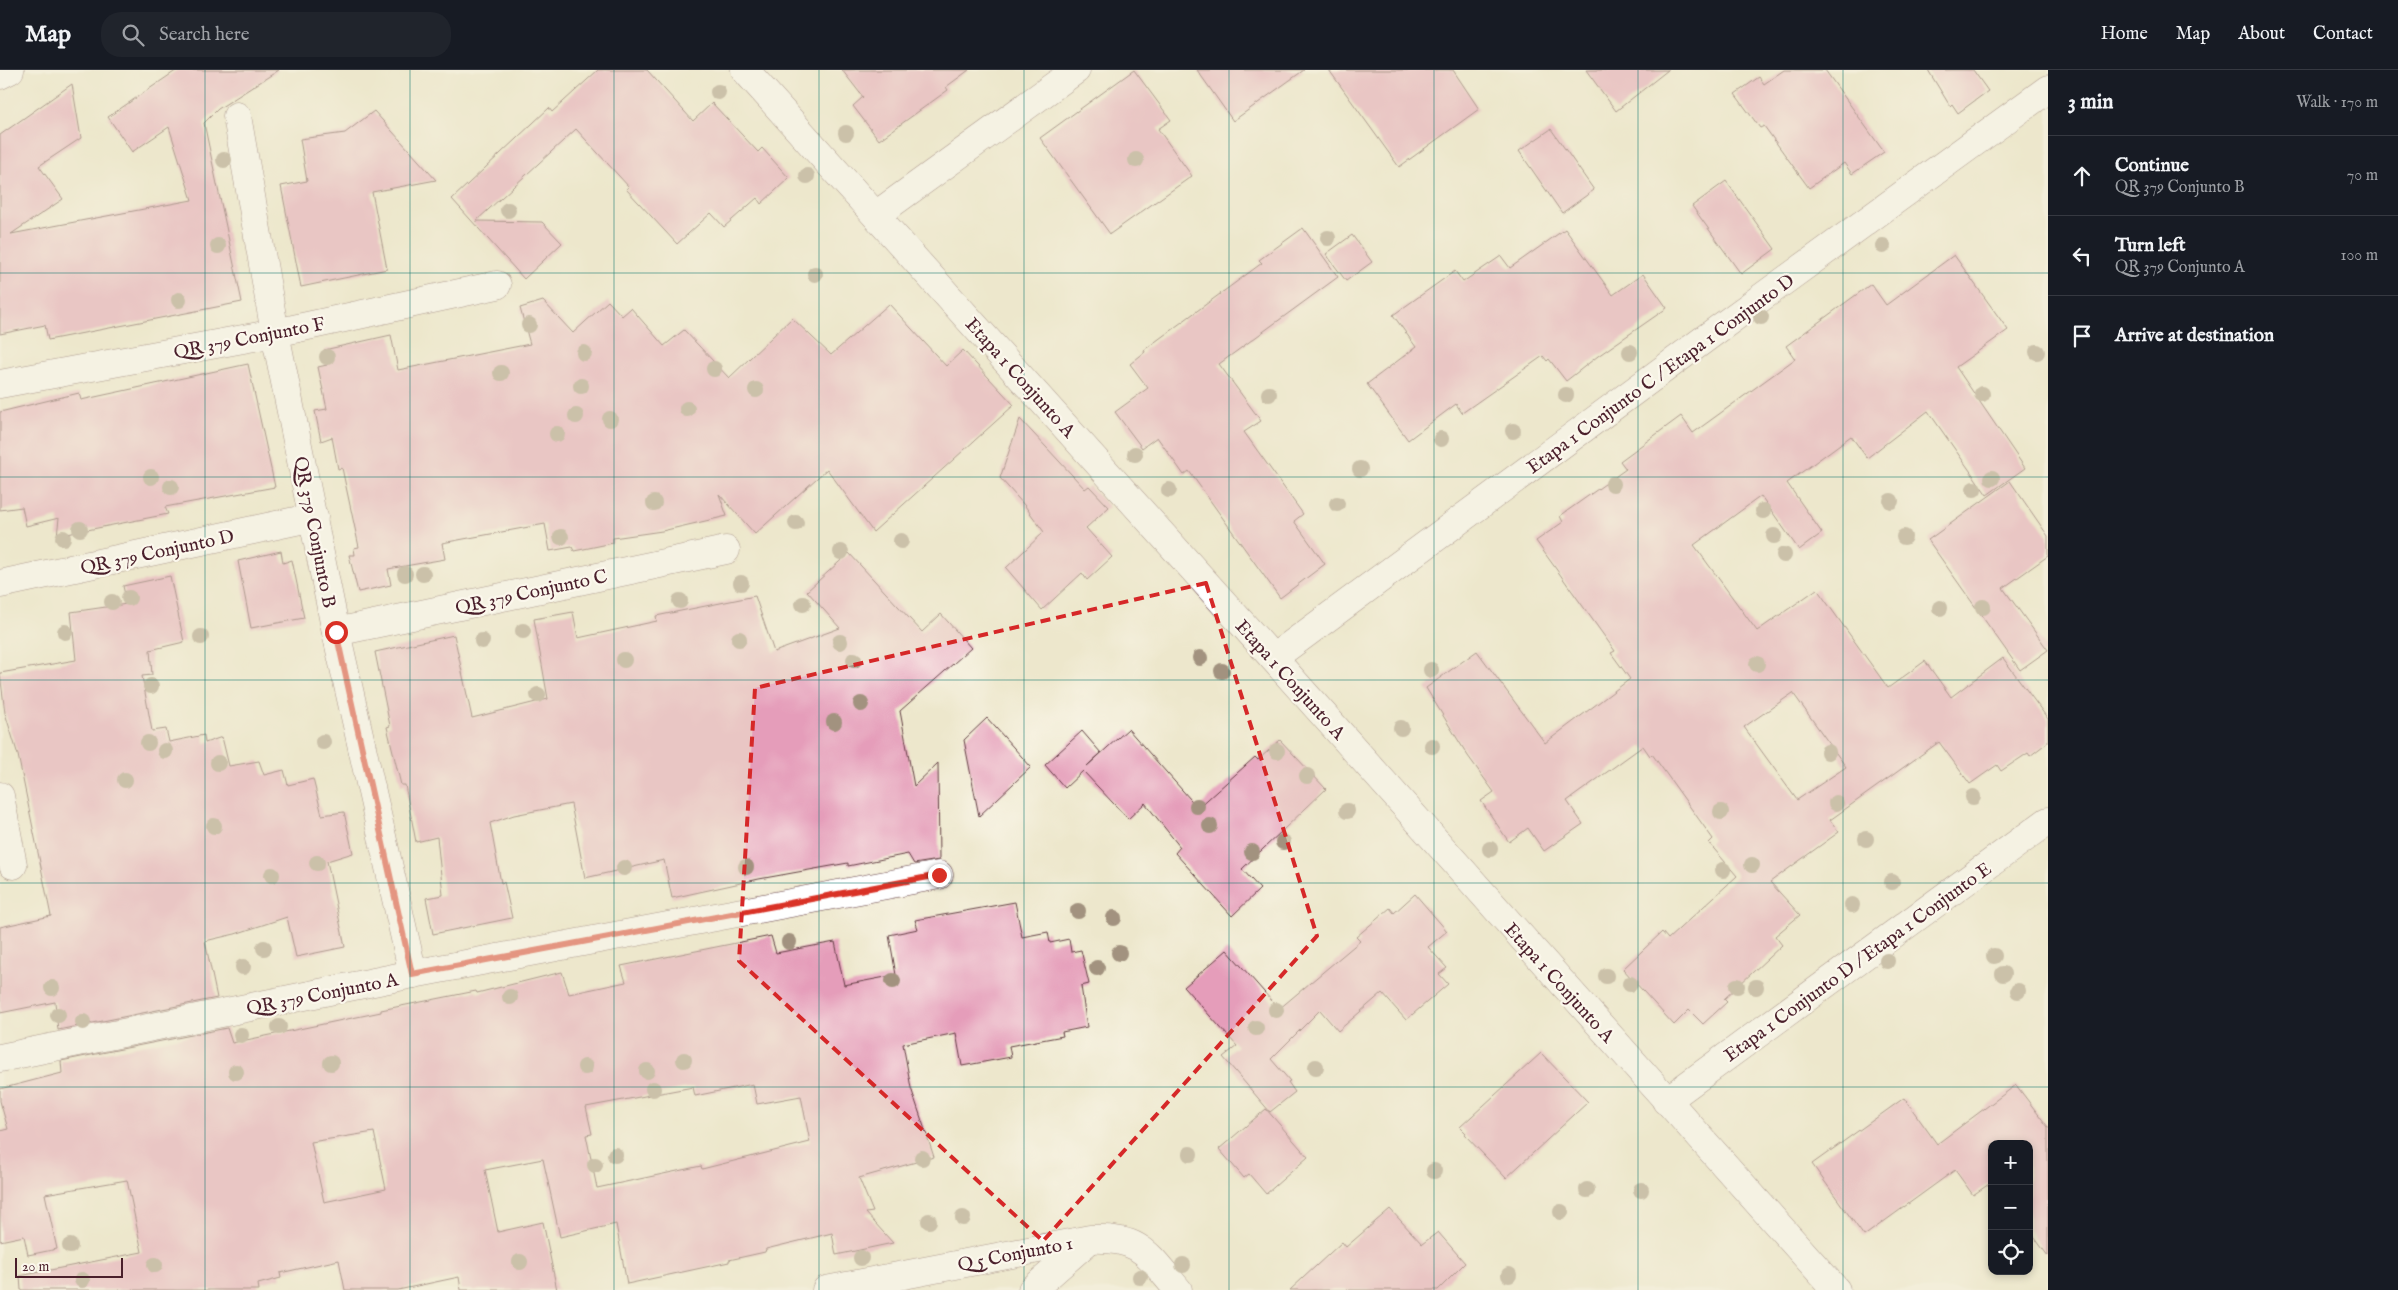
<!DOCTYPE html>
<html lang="en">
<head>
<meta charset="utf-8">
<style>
  body { margin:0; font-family:"IM FELL English",serif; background:#20242c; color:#f1f3f6 }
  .controls { position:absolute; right:15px; bottom:15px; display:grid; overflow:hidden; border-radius:10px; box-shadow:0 2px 8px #0003 }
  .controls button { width:45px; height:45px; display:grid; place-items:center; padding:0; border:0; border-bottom:1px solid #363941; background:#171b24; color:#f1f3f6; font:25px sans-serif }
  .scale { position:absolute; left:15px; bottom:12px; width:108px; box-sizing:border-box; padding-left:5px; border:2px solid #4a1f2b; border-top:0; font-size:14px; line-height:18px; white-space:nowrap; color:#4a1f2b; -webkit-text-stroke:4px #fbf7ec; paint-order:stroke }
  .stop { position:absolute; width:15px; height:15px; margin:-11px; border:4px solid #d93025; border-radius:50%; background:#fff }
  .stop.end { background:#d93025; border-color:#fff; box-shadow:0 1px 5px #0008 }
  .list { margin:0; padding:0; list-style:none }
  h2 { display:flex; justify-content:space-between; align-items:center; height:65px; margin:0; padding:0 20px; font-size:21px }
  h2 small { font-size:16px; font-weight:400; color:#9ea1a6 }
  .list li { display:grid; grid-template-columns:32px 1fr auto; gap:15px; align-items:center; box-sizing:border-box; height:80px; padding:0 20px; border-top:1px solid #363941 }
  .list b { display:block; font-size:19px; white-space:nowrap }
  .list p { margin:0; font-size:16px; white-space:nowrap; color:#9ea1a6 }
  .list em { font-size:16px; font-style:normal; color:#9ea1a6 }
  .icon { flex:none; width:28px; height:28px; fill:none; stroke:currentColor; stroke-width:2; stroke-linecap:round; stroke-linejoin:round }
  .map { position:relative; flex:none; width:2048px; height:1220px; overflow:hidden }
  header { display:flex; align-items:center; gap:30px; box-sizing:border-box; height:70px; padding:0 25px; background:#171b24; border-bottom:1px solid #363941 }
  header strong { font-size:24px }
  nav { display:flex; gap:28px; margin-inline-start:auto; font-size:18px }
  .search { width:350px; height:45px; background:#20242c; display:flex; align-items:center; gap:12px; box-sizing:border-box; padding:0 18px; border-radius:20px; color:#9ea1a6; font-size:19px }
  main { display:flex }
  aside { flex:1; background:#171b24 }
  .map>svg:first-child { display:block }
  .building { fill:#e59dba; fill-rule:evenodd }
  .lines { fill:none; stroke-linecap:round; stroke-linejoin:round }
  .minor-casing { stroke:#623d43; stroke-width:29 }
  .minor { stroke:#fff; stroke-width:28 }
  .tree { fill:#a2927f }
  .route { stroke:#d93025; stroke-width:6 }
  .marked { fill:none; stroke:#d62828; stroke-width:4; stroke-dasharray:10 6; stroke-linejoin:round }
  .grid { fill:none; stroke:#0f766e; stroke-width:1; stroke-opacity:0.55 }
  .labels { text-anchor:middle; stroke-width:4.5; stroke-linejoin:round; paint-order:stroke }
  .street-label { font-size:19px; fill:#4a1f2b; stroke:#fbf7ec }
</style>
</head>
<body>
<header>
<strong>Map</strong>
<div class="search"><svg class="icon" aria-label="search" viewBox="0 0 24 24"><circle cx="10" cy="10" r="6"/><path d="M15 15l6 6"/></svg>Search here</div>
<nav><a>Home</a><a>Map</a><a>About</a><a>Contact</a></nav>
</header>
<main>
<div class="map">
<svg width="2048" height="1220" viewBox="0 0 2048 1220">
  <rect width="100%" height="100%" fill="#fbf7ec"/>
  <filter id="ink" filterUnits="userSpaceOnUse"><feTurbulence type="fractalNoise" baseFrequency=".02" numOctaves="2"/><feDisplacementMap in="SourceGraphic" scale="10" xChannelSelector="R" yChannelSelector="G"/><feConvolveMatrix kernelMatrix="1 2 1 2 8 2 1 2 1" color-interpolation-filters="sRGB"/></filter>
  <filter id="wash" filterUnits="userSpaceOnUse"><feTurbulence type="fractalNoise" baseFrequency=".0096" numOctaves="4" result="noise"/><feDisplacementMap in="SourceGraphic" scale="20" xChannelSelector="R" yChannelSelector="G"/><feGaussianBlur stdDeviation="1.12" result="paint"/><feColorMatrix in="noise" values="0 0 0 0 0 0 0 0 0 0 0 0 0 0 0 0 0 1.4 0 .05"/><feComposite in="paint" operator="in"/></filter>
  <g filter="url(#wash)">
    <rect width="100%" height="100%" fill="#ede7cc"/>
    <g id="blocks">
      <g class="building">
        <polygon points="177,0 279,0 218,39 204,53 242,232 48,270 45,255 0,264 0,65 72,14 81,68 39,96 63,129 11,164 192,130 169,57 132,82 108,47"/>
        <polygon points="598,0 647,0 693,51 712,33 758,82 762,78 789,108 761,134 757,128 724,157 711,143 677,174 626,119 629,117 576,59 476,151 542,152 562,173 524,209 452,129 549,38 552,42"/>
        <polygon points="842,0 969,0 946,17 948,20 879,70 853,36 863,27"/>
        <polygon points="1134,0 1171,50 1158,59 1192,106 1110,164 1040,68"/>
        <polygon points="1197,0 1304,0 1233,51"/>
        <polygon points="1329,0 1453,0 1479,39 1399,97"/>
        <polygon points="1586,0 1668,0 1616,41"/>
        <polygon points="1784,0 1825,0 1884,82 1852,104 1844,93 1809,118 1764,56 1760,58 1735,24 1759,7 1764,14"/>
        <polygon points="1928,0 1973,0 1988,21 1958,43 1952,34 1950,36"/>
        <polygon points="374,41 436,110 372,122 387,199 301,217 281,116 307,111 300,69 345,63"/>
        <polygon points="1551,59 1594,120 1562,143 1519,81"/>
        <polygon points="1726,111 1775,179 1741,204 1692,136"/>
        <polygon points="1303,158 1338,207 1219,294 1261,351 1244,362 1303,444 1294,451 1325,494 1280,528 1189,401 1184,405 1157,367 1142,378 1115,342 1148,318 1130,294 1145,282 1144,280 1262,193 1259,190"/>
        <polygon points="1565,159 1613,225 1643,204 1667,238 1598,286 1566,311 1549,289 1547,291 1543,286 1462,343 1456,334 1408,370 1367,314 1416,277 1393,245 1455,201 1463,212 1501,186 1510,198"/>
        <polygon points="1352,165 1372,192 1346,211 1326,184"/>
        <path d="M1954 185 2008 260 1956 297 2025 398 1987 425 1928 341 1867 388 1851 366 1787 413 1822 463 1799 480 1761 426 1694 475 1757 561 1817 519 1888 618 1925 591 1951 627 2003 588 2048 649V672L2030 686 2028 683 2001 701 1997 695 1970 714 1939 672 1830 750 1839 762 1770 812 1800 845 1775 866 1782 875 1724 929 1727 932 1703 954 1689 940 1674 955 1623 899 1662 862 1668 869 1737 806 1709 773 1713 769 1652 684 1650 686 1643 676 1567 731 1583 754 1544 781 1528 758 1509 772 1481 731 1494 722 1468 686 1426 618 1477 581 1545 673 1630 609 1611 583 1615 581 1536 471 1563 452 1560 446 1626 399 1620 391 1681 346 1693 363 1795 289 1786 276 1871 214 1886 235ZM1793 623 1846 697 1797 730 1744 657Z"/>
        <polygon points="543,231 573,263 608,231 622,246 631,238 664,276 684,260 729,308 792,248 831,285 889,234 946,296 963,280 1014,335 873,462 827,399 755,464 719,424 727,446 662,461 613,468 613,473 574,481 572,477 550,481 545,454 442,473 445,489 388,499 391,515 358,522 349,485 355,485 354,478 359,477 342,398 338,399 332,367 321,371 315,341 327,339 318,297 327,295 324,280 391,265 398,300 530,274 520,238"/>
        <polygon points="248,294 275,417 165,437 168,444 57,466 59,448 26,456 22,437 0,440 0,342 79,323 81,330"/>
        <polygon points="1020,349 1085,419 1089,416 1109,437 1086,458 1112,487 1087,510 1082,503 1042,540 1006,498 1044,462 1025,436 1000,408"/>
        <polygon points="2010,411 2048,466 2048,486 2003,518 2048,580 2020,600 1928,470"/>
        <polygon points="281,481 283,493 292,490 304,548 251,558 238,491"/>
        <polygon points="849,483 922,562 941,544 971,578 900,641 914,716 938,693 939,790 914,794 908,784 848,796 848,793 759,809 672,828 664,790 585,808 571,734 514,745 490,753 501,813 504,812 512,848 433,864 426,828 443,825 437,767 416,772 405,715 401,715 387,657 390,656 375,582 454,565 472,648 548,629 534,549 573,542 578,568 657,551 656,546 755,526 774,582 840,558 807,521"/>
        <polygon points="170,506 184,572 150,580 152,605 142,606 152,661 166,659 169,672 204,665 205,673 222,667 229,696 259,691 264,705 284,700 288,715 313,709 322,745 344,742 353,783 327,791 345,877 296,887 287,847 235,864 205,871 217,928 58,960 55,932 0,943 0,857 51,846 18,685 5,643 0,603 76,590 71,542 127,534 123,516"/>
        <polygon points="987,648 1031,697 979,746 964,670"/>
        <polygon points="1128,659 1198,738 1255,687 1258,690 1280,670 1326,719 1242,799 1260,819 1232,846 1175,783 1180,777 1145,733 1128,749 1083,701 1065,718 1045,695 1082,661 1101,683 1087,696"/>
        <polygon points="1415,824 1447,861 1428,877 1447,898 1439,904 1448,914 1406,950 1382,923 1338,961 1320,940 1271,989 1290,1011 1288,1012 1295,1022 1270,1042 1223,987 1237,976 1184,917 1227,880 1279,939 1360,871 1356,867 1390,838 1394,843"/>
        <path d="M1015 832 1022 867 1048 862 1050 873 1069 869 1071 882 1081 880 1089 914 1081 916 1087 957 1062 962 1063 966 1009 976 1011 987 962 996 956 963 903 974 911 1018 934 1087 859 1108 873 1142 866 1143 893 1173 836 1185 832 1163 766 1179 765 1182 729 1190V1192L627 1214 616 1154 560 1167 543 1089 485 1100 498 1162 543 1152 557 1220H461L459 1207 398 1220H345L339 1190 280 1203 281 1208 258 1214 259 1220H21L20 1206 142 1182 127 1110 45 1124 57 1179 28 1185 24 1166 0 1171V1061L8 1059 0 1031V1019L62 1003 61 991 227 958 232 973 381 942V940L476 921 477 923 562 902 569 924 626 912 621 896 771 866 776 883 835 872 844 915 896 905 889 865 918 859 915 850ZM753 1014 757 1034 801 1026 810 1072 702 1099 701 1096 597 1118 586 1065 592 1064 586 1037 693 1017 695 1026ZM374 1062 386 1119 324 1132 311 1072Z"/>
        <polygon points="1541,983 1588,1032 1506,1108 1464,1064 1466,1063 1460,1057"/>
        <polygon points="2016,1015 2048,1057 2048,1186 2029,1160 2029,1074 1992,1074 1992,1112 1973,1125 1955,1100 1864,1166 1812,1094 1904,1028 1937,1074"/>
        <polygon points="1266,1039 1308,1087 1266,1124 1249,1104 1244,1108 1219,1079"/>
        <polygon points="1390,1139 1422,1174 1438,1162 1465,1193 1438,1220 1290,1220 1342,1172 1346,1177"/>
      </g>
    </g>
  </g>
  <g filter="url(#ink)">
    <use href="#blocks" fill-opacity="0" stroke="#623d43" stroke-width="1"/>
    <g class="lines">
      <defs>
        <g id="minor">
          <polyline points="745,0 1273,588 1836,1220"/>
          <polyline points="0,5 10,0"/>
          <polyline points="237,46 275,263 336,562 413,904"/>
          <polyline points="876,145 1076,0"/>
          <polyline points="0,314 275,263 497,215"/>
          <polyline points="0,514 314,447"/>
          <polyline points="336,562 726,480"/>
          <polyline points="1273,588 1710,265 2048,19"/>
          <polyline points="0,726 13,795"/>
          <polyline points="0,988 413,904 939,805"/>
          <polyline points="1666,1031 2048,751"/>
          <path d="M826 1220 1090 1169C1142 1167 1147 1184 1178 1220"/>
          <polyline points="1032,1220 1089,1170"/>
        </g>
      </defs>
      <use href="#minor" class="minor-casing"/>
      <use href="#minor" class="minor"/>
    </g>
    <g class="tree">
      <circle cx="718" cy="22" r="8"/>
      <circle cx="846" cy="63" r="8"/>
      <circle cx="224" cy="90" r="8"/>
      <circle cx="1136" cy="90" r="8"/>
      <circle cx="807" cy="106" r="8"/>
      <circle cx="508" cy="140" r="8"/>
      <circle cx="1328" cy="168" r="8"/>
      <circle cx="218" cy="176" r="8"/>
      <circle cx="1883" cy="176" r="8"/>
      <circle cx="815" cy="204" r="8"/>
      <circle cx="179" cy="230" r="8"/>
      <circle cx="1761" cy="247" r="8"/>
      <circle cx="529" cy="255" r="8"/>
      <circle cx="1630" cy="282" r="8"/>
      <circle cx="2037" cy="282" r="8"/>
      <circle cx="584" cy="283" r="8"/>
      <circle cx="327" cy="287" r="8"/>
      <circle cx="714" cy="299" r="8"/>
      <circle cx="501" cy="303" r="8"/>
      <circle cx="581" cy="316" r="8"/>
      <circle cx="756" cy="320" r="8"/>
      <circle cx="1269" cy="324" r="8"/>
      <circle cx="1982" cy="324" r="8"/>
      <circle cx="1566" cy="325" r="8"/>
      <circle cx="687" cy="339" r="8"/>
      <circle cx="576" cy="346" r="8"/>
      <circle cx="610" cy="349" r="8"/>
      <circle cx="1513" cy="361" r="8"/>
      <circle cx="557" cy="364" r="8"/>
      <circle cx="1441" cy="369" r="8"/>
      <circle cx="1135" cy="384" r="8"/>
      <circle cx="1360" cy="399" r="8"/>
      <circle cx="151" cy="407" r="8"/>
      <circle cx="1992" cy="408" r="8"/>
      <circle cx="1613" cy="414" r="8"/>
      <circle cx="171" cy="417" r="8"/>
      <circle cx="1974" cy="419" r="8"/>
      <circle cx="1169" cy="420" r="8"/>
      <circle cx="1891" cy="431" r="8"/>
      <circle cx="654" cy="433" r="8"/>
      <circle cx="1337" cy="434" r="8"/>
      <circle cx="1763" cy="441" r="8"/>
      <circle cx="796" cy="453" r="8"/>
      <circle cx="80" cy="459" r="8"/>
      <circle cx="1774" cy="466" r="8"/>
      <circle cx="561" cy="467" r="8"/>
      <circle cx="1904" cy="467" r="8"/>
      <circle cx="63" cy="468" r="8"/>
      <circle cx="901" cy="471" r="8"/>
      <circle cx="841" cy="482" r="8"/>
      <circle cx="1784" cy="485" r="8"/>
      <circle cx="405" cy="504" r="8"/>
      <circle cx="423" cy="504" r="8"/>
      <circle cx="741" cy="513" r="8"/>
      <circle cx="129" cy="528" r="8"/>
      <circle cx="680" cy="531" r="8"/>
      <circle cx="112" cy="532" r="8"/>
      <circle cx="803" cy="534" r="8"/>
      <circle cx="1983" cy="537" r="8"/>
      <circle cx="1940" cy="538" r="8"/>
      <circle cx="523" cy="561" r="8"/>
      <circle cx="65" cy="562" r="8"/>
      <circle cx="201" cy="567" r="8"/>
      <circle cx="739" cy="569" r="8"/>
      <circle cx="482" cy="571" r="8"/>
      <circle cx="840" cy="572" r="8"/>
      <circle cx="1200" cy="588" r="8"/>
      <circle cx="624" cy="590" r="8"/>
      <circle cx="854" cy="590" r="8"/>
      <circle cx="1757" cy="594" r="8"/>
      <circle cx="1431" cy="600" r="8"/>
      <circle cx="1222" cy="601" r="8"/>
      <circle cx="151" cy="616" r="8"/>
      <circle cx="538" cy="625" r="8"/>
      <circle cx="861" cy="634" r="8"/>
      <circle cx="834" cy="652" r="8"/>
      <circle cx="1401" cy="658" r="8"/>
      <circle cx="323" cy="672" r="8"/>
      <circle cx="148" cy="673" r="8"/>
      <circle cx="1432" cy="676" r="8"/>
      <circle cx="165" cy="681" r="8"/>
      <circle cx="1277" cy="681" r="8"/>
      <circle cx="1828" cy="682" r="8"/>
      <circle cx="218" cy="693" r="8"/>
      <circle cx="1307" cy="706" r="8"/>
      <circle cx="125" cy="710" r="8"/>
      <circle cx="1973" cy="727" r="8"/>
      <circle cx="1836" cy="733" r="8"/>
      <circle cx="1197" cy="736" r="8"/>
      <circle cx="1347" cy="741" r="8"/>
      <circle cx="1721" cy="742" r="8"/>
      <circle cx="214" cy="756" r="8"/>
      <circle cx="1210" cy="756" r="8"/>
      <circle cx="1866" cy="769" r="8"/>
      <circle cx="1283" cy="772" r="8"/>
      <circle cx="1490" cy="779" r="8"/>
      <circle cx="1252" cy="782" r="8"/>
      <circle cx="317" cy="793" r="8"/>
      <circle cx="1752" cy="795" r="8"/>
      <circle cx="746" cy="797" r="8"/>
      <circle cx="624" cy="798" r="8"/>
      <circle cx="1723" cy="800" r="8"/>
      <circle cx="272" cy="805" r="8"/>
      <circle cx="1892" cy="812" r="8"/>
      <circle cx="1852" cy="835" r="8"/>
      <circle cx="1078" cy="841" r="8"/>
      <circle cx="1114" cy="848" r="8"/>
      <circle cx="789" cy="872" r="8"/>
      <circle cx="264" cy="878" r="8"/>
      <circle cx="1119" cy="883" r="8"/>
      <circle cx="1994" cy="886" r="8"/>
      <circle cx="1887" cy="891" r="8"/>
      <circle cx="243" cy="897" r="8"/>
      <circle cx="1097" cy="898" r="8"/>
      <circle cx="2003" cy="904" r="8"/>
      <circle cx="1606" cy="906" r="8"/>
      <circle cx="893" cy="911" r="8"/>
      <circle cx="1630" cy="914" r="8"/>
      <circle cx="1737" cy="916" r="8"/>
      <circle cx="1756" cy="917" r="8"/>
      <circle cx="52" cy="918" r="8"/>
      <circle cx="2018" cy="921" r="8"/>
      <circle cx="510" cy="927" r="8"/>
      <circle cx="1276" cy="940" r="8"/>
      <circle cx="58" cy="945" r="8"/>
      <circle cx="83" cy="952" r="8"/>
      <circle cx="279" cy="957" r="8"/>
      <circle cx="1256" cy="958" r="8"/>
      <circle cx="241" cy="965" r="8"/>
      <circle cx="684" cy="990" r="8"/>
      <circle cx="331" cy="993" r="8"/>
      <circle cx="585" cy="997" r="8"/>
      <circle cx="1316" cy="997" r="8"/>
      <circle cx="647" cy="1001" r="8"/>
      <circle cx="236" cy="1002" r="8"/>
      <circle cx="653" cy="1019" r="8"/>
      <circle cx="1190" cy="1084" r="8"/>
      <circle cx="615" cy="1085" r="8"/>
      <circle cx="922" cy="1088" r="8"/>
      <circle cx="595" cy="1095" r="8"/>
      <circle cx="1434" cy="1101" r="8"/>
      <circle cx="1587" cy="1120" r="8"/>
      <circle cx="1641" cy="1120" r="8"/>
      <circle cx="1561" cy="1142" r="8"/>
      <circle cx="963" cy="1148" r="8"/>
      <circle cx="929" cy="1151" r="8"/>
      <circle cx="70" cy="1176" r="8"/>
      <circle cx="861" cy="1188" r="8"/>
      <circle cx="520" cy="1192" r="8"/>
      <circle cx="155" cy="1195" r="8"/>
      <circle cx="1183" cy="1195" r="8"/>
      <circle cx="1509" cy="1205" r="8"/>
      <circle cx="1140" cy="1207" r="8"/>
      <circle cx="82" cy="1210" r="8"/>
    </g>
  </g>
  <g class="lines" filter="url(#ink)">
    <polyline class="route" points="336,562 412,904 939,805"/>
  </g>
  <path d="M0 0H2048V1220H0ZM1206 513 1317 866 1043 1171 739 891 755 618Z" fill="#ede7cc" fill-opacity=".55" fill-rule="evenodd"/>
  <path class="marked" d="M1206 513 1317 866 1043 1171 739 891 755 618Z"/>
  <path class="grid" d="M205 0V1220M410 0V1220M614 0V1220M819 0V1220M1024 0V1220M1229 0V1220M1434 0V1220M1638 0V1220M1843 0V1220M0 203H2048M0 407H2048M0 610H2048M0 813H2048M0 1017H2048"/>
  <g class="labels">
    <g class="street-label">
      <text transform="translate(249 267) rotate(-11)" y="7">QR 379 Conjunto F</text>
      <text transform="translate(1660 303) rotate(-36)" y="7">Etapa 1 Conjunto C / Etapa 1 Conjunto D</text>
      <text transform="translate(1021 307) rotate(48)" y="7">Etapa 1 Conjunto A</text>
      <text transform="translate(316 462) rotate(79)" y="7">QR 379 Conjunto B</text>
      <text transform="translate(157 481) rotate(-12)" y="7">QR 379 Conjunto D</text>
      <text transform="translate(531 521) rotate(-12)" y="7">QR 379 Conjunto C</text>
      <text transform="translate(1291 609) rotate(48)" y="7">Etapa 1 Conjunto A</text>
      <text transform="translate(1857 891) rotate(-36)" y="7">Etapa 1 Conjunto D / Etapa 1 Conjunto E</text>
      <text transform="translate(1560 912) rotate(48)" y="7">Etapa 1 Conjunto A</text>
      <text transform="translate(322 923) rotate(-11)" y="7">QR 379 Conjunto A</text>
      <text transform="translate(1015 1183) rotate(-11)" y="7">Q 5 Conjunto 1</text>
    </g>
  </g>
</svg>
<div class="controls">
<button>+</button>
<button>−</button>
<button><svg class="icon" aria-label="locate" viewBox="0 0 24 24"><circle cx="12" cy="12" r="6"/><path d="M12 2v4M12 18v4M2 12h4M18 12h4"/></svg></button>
</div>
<div class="scale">20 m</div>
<div class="stop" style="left:336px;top:562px"></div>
<div class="stop end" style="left:939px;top:805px"></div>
</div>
<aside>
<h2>3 min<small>Walk · 170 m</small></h2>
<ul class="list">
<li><svg class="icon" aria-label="ahead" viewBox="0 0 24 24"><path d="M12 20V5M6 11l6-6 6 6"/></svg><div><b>Continue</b><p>QR 379 Conjunto B</p></div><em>70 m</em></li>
<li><svg class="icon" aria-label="left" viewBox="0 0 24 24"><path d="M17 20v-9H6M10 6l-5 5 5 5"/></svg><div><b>Turn left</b><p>QR 379 Conjunto A</p></div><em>100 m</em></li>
<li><svg class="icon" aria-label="arrive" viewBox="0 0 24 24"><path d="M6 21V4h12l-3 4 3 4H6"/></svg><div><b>Arrive at destination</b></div></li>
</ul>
</aside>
</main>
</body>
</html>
